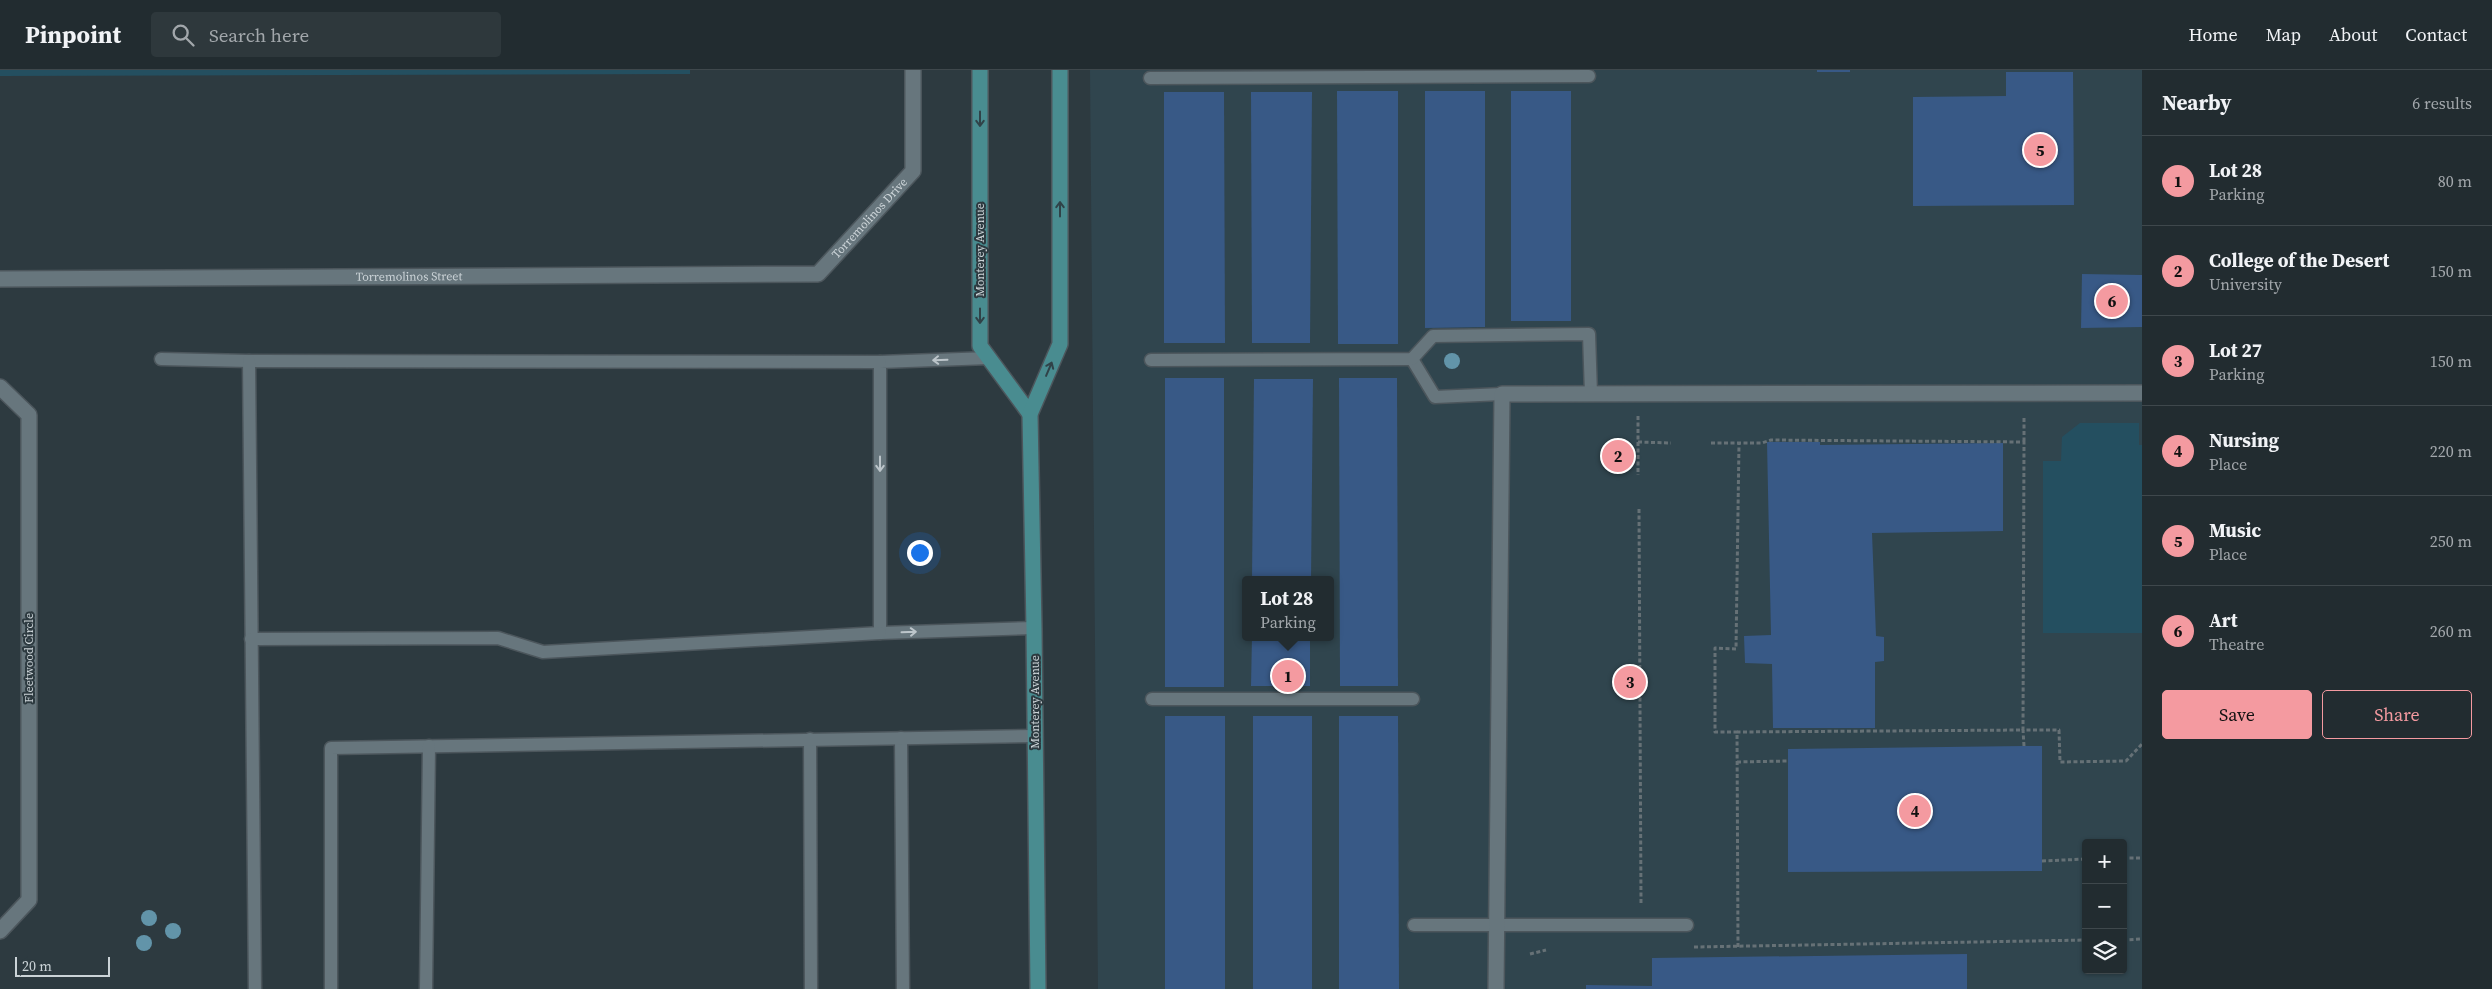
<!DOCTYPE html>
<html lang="en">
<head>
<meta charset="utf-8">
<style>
  body { margin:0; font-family:"Source Serif 4",serif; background:#2e383c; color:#f1f3f6 }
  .controls { position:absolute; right:15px; bottom:15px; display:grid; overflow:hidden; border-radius:5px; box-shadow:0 1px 4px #0004 }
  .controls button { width:45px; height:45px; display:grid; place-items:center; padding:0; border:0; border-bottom:1px solid #3f484c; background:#222c30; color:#f1f3f6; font:25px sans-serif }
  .scale { position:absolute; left:15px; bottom:12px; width:95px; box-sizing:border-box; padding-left:5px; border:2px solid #cbd3d7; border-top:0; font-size:14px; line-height:18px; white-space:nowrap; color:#cbd3d7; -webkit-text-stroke:4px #2d3a40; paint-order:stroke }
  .you { position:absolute; left:919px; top:482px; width:18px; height:18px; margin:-12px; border:4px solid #fff; border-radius:50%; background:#1a73e8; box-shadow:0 0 0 8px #1a73e833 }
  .badge { display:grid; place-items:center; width:32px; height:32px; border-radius:50%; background:#f49aa0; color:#111; font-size:16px; font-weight:700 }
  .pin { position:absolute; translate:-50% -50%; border:2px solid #fff; box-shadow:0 1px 5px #0006 }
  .popup { position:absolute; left:1242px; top:506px; width:92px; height:65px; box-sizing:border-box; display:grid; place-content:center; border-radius:5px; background:#222c30; filter:drop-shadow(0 1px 4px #0005); font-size:16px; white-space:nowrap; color:#a2a7ab }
  .popup b { font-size:19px; color:#f1f3f6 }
  .popup::after { content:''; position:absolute; left:50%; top:100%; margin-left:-10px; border:10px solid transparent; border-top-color:#222c30 }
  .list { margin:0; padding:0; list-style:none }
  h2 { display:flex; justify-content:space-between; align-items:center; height:65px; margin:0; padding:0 20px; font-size:21px }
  h2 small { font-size:16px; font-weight:400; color:#a2a7ab }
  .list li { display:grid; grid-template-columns:32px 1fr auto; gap:15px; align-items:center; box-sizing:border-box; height:90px; padding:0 20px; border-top:1px solid #3f484c }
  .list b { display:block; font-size:19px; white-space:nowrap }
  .list p { margin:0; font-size:16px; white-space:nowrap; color:#a2a7ab }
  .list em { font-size:16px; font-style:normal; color:#a2a7ab }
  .actions { display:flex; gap:10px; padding:15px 20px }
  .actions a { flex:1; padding:11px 0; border:1px solid #f49aa0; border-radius:5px; text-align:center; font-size:18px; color:#f49aa0 }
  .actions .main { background:#f49aa0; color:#111 }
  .icon { flex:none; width:28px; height:28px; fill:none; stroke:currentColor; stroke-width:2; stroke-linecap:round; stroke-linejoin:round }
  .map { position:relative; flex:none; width:2142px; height:919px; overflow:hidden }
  header { display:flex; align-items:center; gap:30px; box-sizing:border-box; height:70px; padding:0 25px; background:#222c30; border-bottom:1px solid #3f484c }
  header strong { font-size:24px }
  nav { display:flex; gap:28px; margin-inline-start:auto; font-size:18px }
  .search { width:350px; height:45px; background:#2e383c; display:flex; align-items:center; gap:12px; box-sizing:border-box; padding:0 18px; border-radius:5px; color:#a2a7ab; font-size:19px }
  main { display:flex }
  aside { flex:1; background:#222c30 }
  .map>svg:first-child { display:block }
  .built { fill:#30454e; fill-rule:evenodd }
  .green { fill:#244f60 }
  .building { fill:#385986 }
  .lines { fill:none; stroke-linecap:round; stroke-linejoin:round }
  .lane-casing { stroke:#4c565c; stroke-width:15 }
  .street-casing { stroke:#4c565c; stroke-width:18 }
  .primary-casing { stroke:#4c565c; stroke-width:18 }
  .path { stroke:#667176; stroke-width:3; stroke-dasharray:4 2.5; stroke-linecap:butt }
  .lane { stroke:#67767d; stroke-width:12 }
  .street { stroke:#67767d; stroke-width:15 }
  .primary { stroke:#498c90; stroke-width:15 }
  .tree { fill:#6294a9 }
  .oneway { stroke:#304248 }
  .oneway2 { stroke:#bcc5ca }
  .labels { text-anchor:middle; stroke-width:4; stroke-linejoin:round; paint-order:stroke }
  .street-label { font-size:12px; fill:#cbd3d7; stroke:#2d3a40 }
</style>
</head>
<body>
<header>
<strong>Pinpoint</strong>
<div class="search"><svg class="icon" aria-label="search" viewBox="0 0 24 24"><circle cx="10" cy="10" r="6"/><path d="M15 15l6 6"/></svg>Search here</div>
<nav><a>Home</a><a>Map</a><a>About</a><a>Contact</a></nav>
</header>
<main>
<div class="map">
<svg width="2142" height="919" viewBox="0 0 2142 919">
  <rect width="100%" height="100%" fill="#2d3a40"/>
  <path class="built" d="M1090 0H2142V919H1098ZM1246 510H1330V567H1246ZM2086 773H2123V900H2086Z"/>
  <g class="green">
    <polygon points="0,0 690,0 690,4 0,6"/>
    <polygon points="2080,353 2139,353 2139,375 2142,375 2142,563 2043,563 2043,391 2061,391 2062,367"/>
  </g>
  <g class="building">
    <rect x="1817" y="0" width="33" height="2"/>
    <polygon points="2006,2 2073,2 2074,135 1913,136 1913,27 2006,26"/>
    <polygon points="1337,21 1398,21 1398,274 1338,274"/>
    <polygon points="1425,21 1485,21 1485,257 1425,258"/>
    <rect x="1511" y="21" width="60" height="230"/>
    <polygon points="1164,22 1224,22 1225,273 1164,273"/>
    <polygon points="1251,22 1312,22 1310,273 1252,273"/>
    <polygon points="2082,204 2142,205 2142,257 2081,258"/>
    <rect x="1165" y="308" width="59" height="309"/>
    <polygon points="1339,308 1397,308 1398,616 1340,616"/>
    <polygon points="1254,309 1313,309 1311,510 1252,510"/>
    <polygon points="1767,372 1820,372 1820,375 2003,373 2003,461 1872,463 1876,566 1884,567 1884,591 1875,592 1875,658 1773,658 1772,594 1745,593 1744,566 1771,565"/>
    <polygon points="1252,567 1310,567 1310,616 1251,616"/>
    <rect x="1165" y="646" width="60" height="273"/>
    <rect x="1253" y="646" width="59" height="273"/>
    <polygon points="1339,646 1398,646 1399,919 1339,919"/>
    <polygon points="2024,676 2042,676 2042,801 1788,802 1788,679"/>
    <polygon points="1967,884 1967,919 1586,919 1586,915 1652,916 1652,888"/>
  </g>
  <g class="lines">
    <defs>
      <g id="lane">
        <polyline points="1150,8 1589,6"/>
        <polyline points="989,288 880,292 880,563 1034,558"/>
        <polyline points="161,289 249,291 880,292"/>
        <polyline points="1412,289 1435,327 1502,324"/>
        <polyline points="1151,290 1412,289 1433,266 1589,264 1591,324"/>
        <polyline points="249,291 255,919"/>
        <polyline points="251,569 498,568 543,582 880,563"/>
        <polyline points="1152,629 1413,629"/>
        <polyline points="901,668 903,919"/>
        <polyline points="810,669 811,919"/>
        <polyline points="1414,855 1687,855"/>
        <polyline points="331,919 331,678 1035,666"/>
        <polyline points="426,919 429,676"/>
      </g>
      <g id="street">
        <path id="s1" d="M0 209 818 204 913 101V0"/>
        <polyline points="0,317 29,345 29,830 0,861"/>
        <polyline points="1496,919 1502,324 2142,323"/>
      </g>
      <g id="primary">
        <polyline points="980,0 980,276 1030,344"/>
        <polyline points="1038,919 1034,558 1030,344 1060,274 1060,0"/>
      </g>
    </defs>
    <use href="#lane" class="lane-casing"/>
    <use href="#street" class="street-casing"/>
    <use href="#primary" class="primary-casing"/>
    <g class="path">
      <polyline points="1638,346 1638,405"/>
      <polyline points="2024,348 2024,372"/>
      <polyline points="1638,372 1671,373"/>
      <polyline points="1711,373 1762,373 1771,370 2024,372 2023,660 1737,662"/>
      <polyline points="1639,439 1641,833"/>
      <polyline points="2024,676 2023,660 2059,660 2060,692 2126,691 2142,674"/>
      <polyline points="1737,692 1788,691"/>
      <polyline points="2123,788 2142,788"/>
      <polyline points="2042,791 2086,789"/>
      <polyline points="2123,870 2142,869"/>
      <polyline points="1694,877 2086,870"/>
      <polyline points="1738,877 1737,662 1715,662 1715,578 1736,579 1739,373"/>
      <polyline points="1530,884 1546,880"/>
    </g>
    <use href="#lane" class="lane"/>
    <use href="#street" class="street"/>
    <use href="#primary" class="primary"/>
  </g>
  <g class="tree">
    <circle cx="1452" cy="291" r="8"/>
    <circle cx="149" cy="848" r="8"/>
    <circle cx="173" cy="861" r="8"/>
    <circle cx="144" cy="873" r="8"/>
  </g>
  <defs><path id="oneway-shaft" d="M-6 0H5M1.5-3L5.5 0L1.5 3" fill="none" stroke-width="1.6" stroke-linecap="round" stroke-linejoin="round" transform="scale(1.25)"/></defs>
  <g class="oneway">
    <use href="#oneway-shaft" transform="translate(980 49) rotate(90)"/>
    <use href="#oneway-shaft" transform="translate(1060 139) rotate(-90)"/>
    <use href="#oneway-shaft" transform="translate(980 246) rotate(90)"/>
    <use href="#oneway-shaft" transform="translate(1049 299) rotate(-67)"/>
  </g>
  <g class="oneway2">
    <use href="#oneway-shaft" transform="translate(940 290) rotate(178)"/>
    <use href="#oneway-shaft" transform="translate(880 394) rotate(90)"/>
    <use href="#oneway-shaft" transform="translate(909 562) rotate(-2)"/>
  </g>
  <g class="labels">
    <g class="street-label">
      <text dy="4" stroke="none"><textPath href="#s1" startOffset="894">Torremolinos Drive</textPath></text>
      <text transform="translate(980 180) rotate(-90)" y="4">Monterey Avenue</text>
      <text dy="4" stroke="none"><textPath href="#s1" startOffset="409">Torremolinos Street</textPath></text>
      <text transform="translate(29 588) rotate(-90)" y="4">Fleetwood Circle</text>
      <text transform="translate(1035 632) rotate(-90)" y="4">Monterey Avenue</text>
    </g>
  </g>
</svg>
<div class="controls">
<button>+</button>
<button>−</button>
<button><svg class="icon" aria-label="layers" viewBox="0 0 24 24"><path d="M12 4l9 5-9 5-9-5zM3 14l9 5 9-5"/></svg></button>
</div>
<div class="scale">20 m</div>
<div class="you"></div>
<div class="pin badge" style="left:1288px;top:606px">1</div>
<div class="popup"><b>Lot 28</b>Parking</div>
<div class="pin badge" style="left:1618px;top:386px">2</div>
<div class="pin badge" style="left:1630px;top:612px">3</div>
<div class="pin badge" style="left:1915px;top:741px">4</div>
<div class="pin badge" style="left:2040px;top:80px">5</div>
<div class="pin badge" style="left:2112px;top:231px">6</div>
</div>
<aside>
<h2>Nearby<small>6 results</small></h2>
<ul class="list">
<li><span class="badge">1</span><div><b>Lot 28</b><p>Parking</p></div><em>80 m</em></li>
<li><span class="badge">2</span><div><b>College of the Desert</b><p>University</p></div><em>150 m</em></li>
<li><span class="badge">3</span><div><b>Lot 27</b><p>Parking</p></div><em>150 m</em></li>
<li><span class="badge">4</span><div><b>Nursing</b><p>Place</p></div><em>220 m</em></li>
<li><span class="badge">5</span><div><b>Music</b><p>Place</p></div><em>250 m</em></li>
<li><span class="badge">6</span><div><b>Art</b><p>Theatre</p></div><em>260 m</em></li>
</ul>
<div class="actions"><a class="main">Save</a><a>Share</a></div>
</aside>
</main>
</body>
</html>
